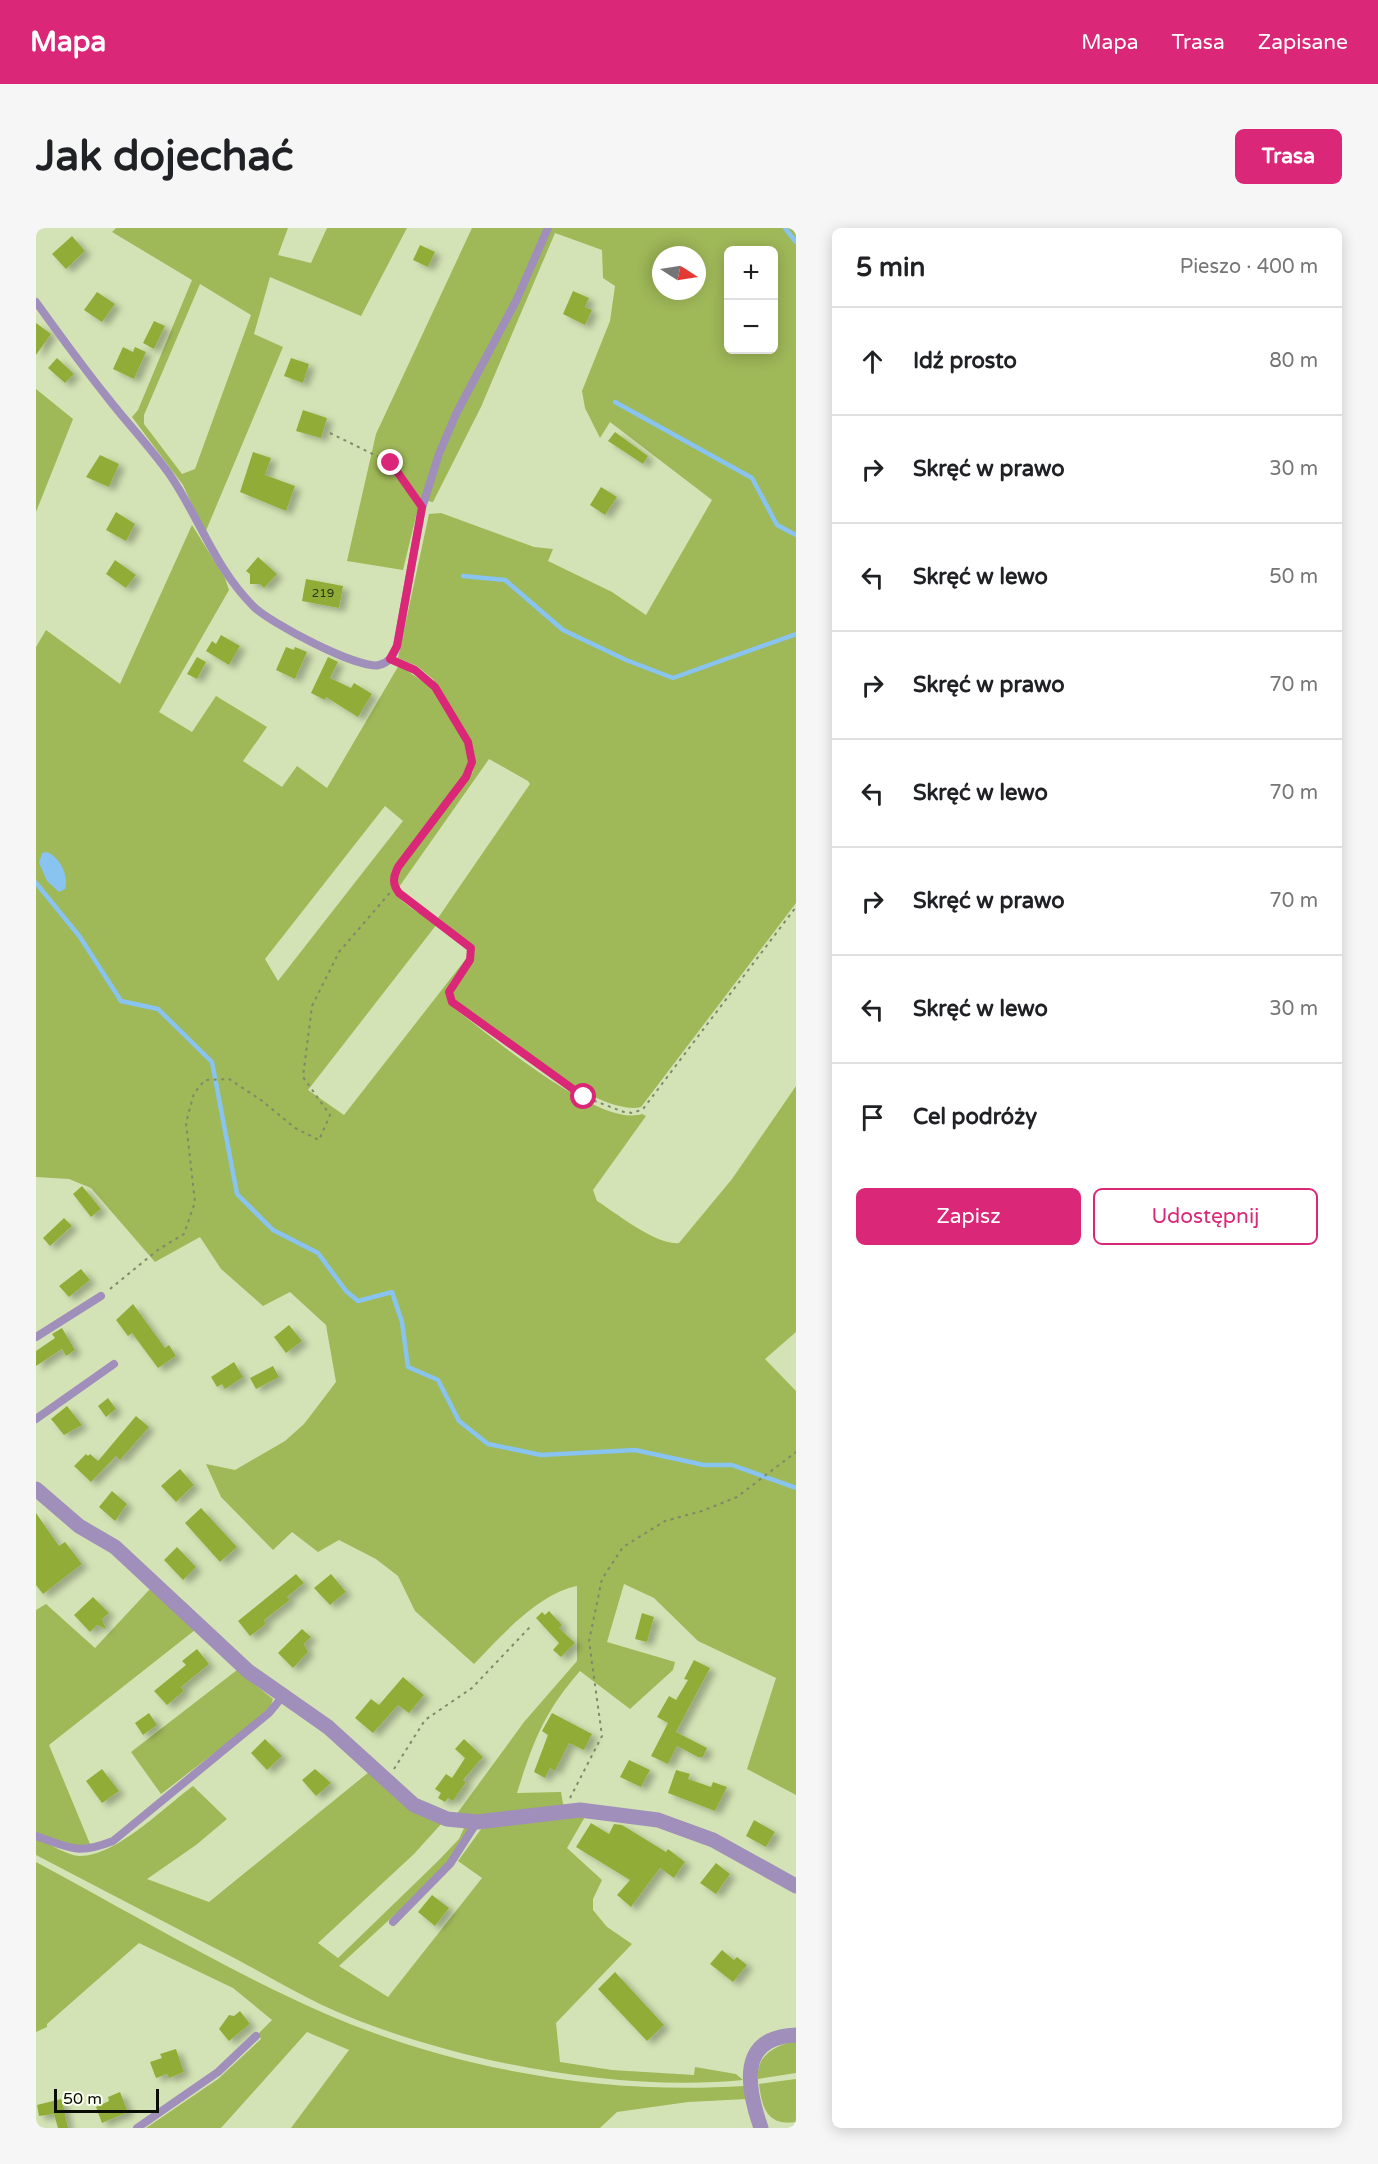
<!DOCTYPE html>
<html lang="pl">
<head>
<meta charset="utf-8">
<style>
  body { margin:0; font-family:"Varela Round",sans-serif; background:#f6f6f6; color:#202124 }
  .controls { position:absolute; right:18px; top:18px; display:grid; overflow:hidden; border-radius:9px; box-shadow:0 3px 15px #0003 }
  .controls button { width:54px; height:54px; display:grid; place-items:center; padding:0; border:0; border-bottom:2px solid #e0e0e0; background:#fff; color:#202124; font:30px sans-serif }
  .compass { position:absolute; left:616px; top:18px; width:54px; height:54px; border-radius:50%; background:#fff; box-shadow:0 3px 15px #0003; rotate:102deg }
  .scale { position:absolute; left:18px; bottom:15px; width:105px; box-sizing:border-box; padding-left:6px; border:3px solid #090d01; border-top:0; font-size:16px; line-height:21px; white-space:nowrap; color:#090d01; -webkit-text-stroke:4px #fafff1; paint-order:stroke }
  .stop { position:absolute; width:18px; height:18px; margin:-14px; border:4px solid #db2777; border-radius:50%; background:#fff }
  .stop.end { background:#db2777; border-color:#fff; box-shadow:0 2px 6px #0008 }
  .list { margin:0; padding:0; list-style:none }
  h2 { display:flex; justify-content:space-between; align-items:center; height:78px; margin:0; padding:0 24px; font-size:26px }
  h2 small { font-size:20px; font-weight:400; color:#757577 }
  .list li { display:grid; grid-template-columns:39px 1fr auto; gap:18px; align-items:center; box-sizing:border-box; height:108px; padding:0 24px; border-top:2px solid #e0e0e0 }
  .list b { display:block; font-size:22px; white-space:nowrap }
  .list em { font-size:20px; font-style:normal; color:#757577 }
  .actions { display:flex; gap:12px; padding:18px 24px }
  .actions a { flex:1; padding:14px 0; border:2px solid #db2777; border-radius:9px; text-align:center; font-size:21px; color:#db2777 }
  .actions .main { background:#db2777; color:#fff }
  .icon { flex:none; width:33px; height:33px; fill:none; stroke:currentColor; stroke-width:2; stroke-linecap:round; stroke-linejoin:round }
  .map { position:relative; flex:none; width:760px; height:1900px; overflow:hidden; border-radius:9px }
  header { display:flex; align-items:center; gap:36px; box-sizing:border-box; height:84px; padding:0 30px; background:#db2777; color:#fff }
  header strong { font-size:28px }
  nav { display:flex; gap:33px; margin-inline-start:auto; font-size:21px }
  .intro { display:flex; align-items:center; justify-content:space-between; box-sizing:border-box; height:144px; padding:0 36px }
  h1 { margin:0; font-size:42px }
  .button { padding:15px 27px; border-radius:9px; background:#db2777; color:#fff; font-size:21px; font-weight:700 }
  main { display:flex; gap:36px; padding:0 36px }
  aside { flex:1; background:#fff; border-radius:9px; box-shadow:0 3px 15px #0003 }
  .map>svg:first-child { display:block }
  .green { fill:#9fb858; fill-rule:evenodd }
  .water { fill:#89c3ef }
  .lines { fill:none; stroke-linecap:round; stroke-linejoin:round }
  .stream { stroke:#89c3ef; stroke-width:4.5 }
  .building { fill:#91ad38; filter:url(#shadow) }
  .path { stroke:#7f8a6a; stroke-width:2; stroke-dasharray:3 4.5; stroke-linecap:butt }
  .lane { stroke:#a08fbb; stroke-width:8 }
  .street { stroke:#a08fbb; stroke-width:15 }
  .route { stroke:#db2777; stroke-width:8 }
  .labels { text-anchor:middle; stroke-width:6; stroke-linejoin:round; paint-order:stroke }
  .number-label { font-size:12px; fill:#2b350f }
</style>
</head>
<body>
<header>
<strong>Mapa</strong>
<nav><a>Mapa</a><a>Trasa</a><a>Zapisane</a></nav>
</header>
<div class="intro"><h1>Jak dojechać</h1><a class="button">Trasa</a></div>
<main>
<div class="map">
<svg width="760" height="1900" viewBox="0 0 760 1900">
  <defs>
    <filter id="shadow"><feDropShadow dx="6" dy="4" stdDeviation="3" flood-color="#0004"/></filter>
  </defs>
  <rect width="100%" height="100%" fill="#d4e3b5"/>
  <g class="green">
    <path d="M80 0H252L242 27 275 35 291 0H371L325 88 234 49 218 106 247 119 169 305 147 257 96 189 102 182 156 52 76 4ZM164 56 215 87 159 241 146 246 108 196V187Z"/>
    <path d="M436 0H760V675L605 879C562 890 457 802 420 776 406 755 440 742 438 720L402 690 494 556 492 553 453 531 363 659 360 650 362 645 437 544 439 534 437 522 431 519 433 530 428 546 356 645C348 669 383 684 401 696L272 862 308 887 433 727C425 747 400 760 419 781 455 808 563 900 606 886L610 888 557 962 561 973C580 985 621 1018 643 1015L696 951 760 858V1104L729 1131 760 1163V1567L711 1541 740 1450 662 1413 618 1370 588 1356 571 1414 639 1434 637 1442 594 1481 544 1443C508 1484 497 1514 481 1565L525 1564 528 1581 445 1588 420 1587 488 1494 541 1433V1358C503 1365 464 1409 438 1436L379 1383 362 1348 340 1331 303 1312 282 1324 256 1304 237 1322 185 1269 170 1236 199 1242 249 1213 268 1196 300 1154 290 1097 254 1064 227 1078 185 1041 164 1009 119 1034 55 960 33 951 0 949V419L10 402 84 456 156 297 189 350 193 362 123 484 156 504 180 468 231 499 207 533 246 559 261 538 291 560 363 437 396 460 398 452 381 438 362 430 393 286 405 285 498 319 517 321 512 333 576 364 610 387 676 272 574 194 564 210 549 180 546 163 574 93 579 58 567 50 566 22 519 5 445 179 397 274 384 272 367 342 311 333 340 206ZM692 22H738V122H692ZM625 27H661V63H625ZM349 578 367 593 242 753 229 731Z"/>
    <polygon points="0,161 37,191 0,284"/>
    <polygon points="114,1361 159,1402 13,1517 54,1616 44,1619 0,1605 0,1382 10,1376 59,1420"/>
    <polygon points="201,1442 237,1471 233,1483 125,1566 95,1524"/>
    <path d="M333 1544 406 1595 378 1626 282 1715 302 1730 402 1633 423 1611 429 1598 434 1599 417 1628 390 1658 303 1738 352 1769 446 1650 422 1633 448 1597 550 1587 531 1620 566 1652 557 1671V1682L571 1699 596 1716 520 1795 524 1834 576 1842 658 1847 659 1839 700 1846 707 1852C578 1865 403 1831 286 1777 257 1763 230 1747 202 1732 134 1697 67 1662 0 1627V1611C13 1615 30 1627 43 1628 80 1629 128 1579 157 1558L191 1591 160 1617 111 1651 173 1674Z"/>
    <path d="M0 1634C95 1685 192 1743 290 1786 420 1842 567 1867 708 1858L711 1871 652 1874 581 1884 564 1900H255L313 1822 271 1804 185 1900H110L182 1851 225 1811 222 1806 236 1792 197 1760 103 1715 11 1796V1799L0 1804Z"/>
    <path d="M760 1812V1845L722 1851C720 1826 740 1818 760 1812Z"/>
    <path d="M760 1851V1894C731 1898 726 1880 723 1856Z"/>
  </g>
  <path class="water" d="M11 624C24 629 33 648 29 661L23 664 11 653 3 635 6 625Z"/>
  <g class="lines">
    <g class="stream">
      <polyline points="749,0 760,14"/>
      <polyline points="579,174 716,250 741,297 760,307"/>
      <polyline points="427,348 469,352 527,402 590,432 637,450 760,406"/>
      <polyline points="0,655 44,709 85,773 122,781 176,834 201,966 237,1002 282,1025 310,1063 322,1073 356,1064 366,1094 372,1139 402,1152 423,1193 452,1216 505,1227 599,1222 668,1237 696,1237 760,1260"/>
    </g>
  </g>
  <g class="building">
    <polygon points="36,8 49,23 30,41 16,26"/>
    <polygon points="384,17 399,24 392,39 377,32"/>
    <polygon points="537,63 553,70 549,79 556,82 549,97 527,86"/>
    <polygon points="61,64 79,76 66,94 48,82"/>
    <polygon points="118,93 129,98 118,121 107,115"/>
    <polygon points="0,95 15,106 0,127"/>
    <polygon points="87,119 97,124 99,119 110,124 98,151 77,141"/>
    <polygon points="21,130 38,146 29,155 12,140"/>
    <polygon points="255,130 273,136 267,155 248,148"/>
    <polygon points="267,182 291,190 285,210 260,203"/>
    <polygon points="579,204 612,228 607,236 572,213"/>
    <polygon points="217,224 235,230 229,247 259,258 250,283 204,264"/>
    <polygon points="64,227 83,236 73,259 50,249"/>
    <polygon points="565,259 581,269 569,287 554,277"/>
    <polygon points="80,284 99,296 90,313 70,302"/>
    <polygon points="222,329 241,346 228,360 224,356 214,356 214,346 210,343"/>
    <polygon points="79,332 100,347 90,360 70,346"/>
    <polygon points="270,351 307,358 303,380 266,373"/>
    <polygon points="185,407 204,418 193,437 170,423 176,413 180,416"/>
    <polygon points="250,419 258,422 259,419 271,424 259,451 240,442"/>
    <polygon points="161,429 170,434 161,451 151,446"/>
    <polygon points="292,429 302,434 294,450 315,460 318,455 336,466 322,489 290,469 289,472 275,465"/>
    <polygon points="46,958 65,981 55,989 37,966"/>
    <polygon points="28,990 36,998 14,1018 7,1010"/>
    <polygon points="45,1041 54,1052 33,1069 23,1058"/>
    <polygon points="97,1076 129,1120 133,1117 140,1128 122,1140 96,1105 92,1108 80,1092"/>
    <polygon points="253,1097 266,1113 250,1125 238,1109"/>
    <polygon points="26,1100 39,1122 30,1128 26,1121 0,1138 0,1123 19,1110 16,1106"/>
    <polygon points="198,1134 207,1149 189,1161 186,1156 181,1159 175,1149"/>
    <polygon points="237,1138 243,1149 220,1161 214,1150"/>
    <polygon points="72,1170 80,1181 70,1189 62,1178"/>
    <polygon points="31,1178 46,1197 28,1207 15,1191"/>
    <polygon points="100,1188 113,1199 84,1232 80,1228 55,1254 38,1238 50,1226 52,1228 54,1226 62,1233"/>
    <polygon points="144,1241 158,1257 140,1274 125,1258"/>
    <polygon points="76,1263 91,1276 79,1293 63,1279"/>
    <polygon points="165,1280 201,1319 184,1334 149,1295"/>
    <polygon points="0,1285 23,1318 29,1314 46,1336 7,1366 0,1357"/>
    <polygon points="141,1319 160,1339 147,1352 128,1332"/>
    <polygon points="260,1346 268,1355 251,1369 254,1372 228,1392 230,1396 214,1408 202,1393"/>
    <polygon points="295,1346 310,1364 294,1377 278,1360"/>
    <polygon points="57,1369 73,1385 66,1391 70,1401 61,1397 54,1404 38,1387"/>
    <polygon points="513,1383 526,1397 523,1400 539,1415 525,1429 517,1422 523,1415 500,1390 506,1384 509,1387"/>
    <polygon points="606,1385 618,1389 611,1414 599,1411"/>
    <polygon points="266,1401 275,1409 268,1416 272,1424 257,1440 242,1425"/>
    <polygon points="161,1421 173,1436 145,1459 148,1463 131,1477 118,1463 150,1437 146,1433"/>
    <polygon points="658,1432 674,1440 640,1504 671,1520 667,1529 662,1529 641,1518 632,1536 615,1528 632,1495 621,1489 633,1468 640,1472 652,1452 648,1451"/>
    <polygon points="367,1449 388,1467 373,1485 362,1477 337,1505 319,1490 335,1471 343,1477"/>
    <polygon points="113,1485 121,1497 107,1507 99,1495"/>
    <polygon points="516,1485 556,1506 548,1522 533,1515 519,1543 514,1540 509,1550 498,1544 512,1507 506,1503"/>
    <polygon points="229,1511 246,1528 231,1542 215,1525"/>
    <polygon points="428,1511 447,1529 427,1552 430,1554 417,1573 412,1570 409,1574 402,1570 405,1565 399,1561 410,1546 416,1550 429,1530 419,1521"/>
    <polygon points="593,1532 614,1542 605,1559 584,1549"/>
    <polygon points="66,1541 83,1563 66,1575 50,1553"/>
    <polygon points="279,1541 295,1555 280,1568 266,1552"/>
    <polygon points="640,1542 654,1546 652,1551 675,1559 677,1554 691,1559 679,1583 632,1565"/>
    <polygon points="718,1592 739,1604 730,1619 710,1608"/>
    <polygon points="555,1595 573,1606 578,1596 586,1597 630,1624 632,1621 649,1634 638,1650 624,1640 595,1679 581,1667 594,1652 540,1619"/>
    <polygon points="680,1635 694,1646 680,1666 664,1655"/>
    <polygon points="396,1667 413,1680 399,1698 382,1684"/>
    <polygon points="686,1722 698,1732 701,1729 711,1737 697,1754 674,1736"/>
    <polygon points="579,1744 628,1797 611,1813 562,1761"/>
    <polygon points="204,1783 214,1796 193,1813 183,1801 193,1787 198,1788"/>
    <polygon points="140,1821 148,1844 133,1850 131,1846 120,1850 114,1834 126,1830 124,1826"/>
    <polygon points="84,1864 92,1884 66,1895 60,1879 73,1873 72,1869"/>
    <polygon points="25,1871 27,1877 32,1900 22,1900 18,1886 3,1888 1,1877"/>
  </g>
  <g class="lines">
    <g class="path">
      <polyline points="294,205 355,235 379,267"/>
      <path d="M365 435 399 459 432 514 436 534 430 549 362 639C357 650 356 656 363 665L435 720 434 732 413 763 416 774 548 869 588 884 597 885 607 881 760 679"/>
      <polyline points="74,1061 123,1021 148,1006 159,974 150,895 158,865 169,852 193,851 225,872 259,900 283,912 294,887 267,849 276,778 303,724 358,660"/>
      <polyline points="358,1541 389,1492 436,1460 494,1399"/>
      <polyline points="534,1570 566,1508 553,1413 566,1351 587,1319 629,1293 666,1283 701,1269 760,1224"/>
    </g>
    <g class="lane">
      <path d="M0 74C23 106 46 138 71 169 91 195 115 220 134 247 164 291 179 340 217 378 232 394 323 442 343 437 353 435 358 427 361 418L386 280 403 226 420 186 480 73 512 0"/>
      <polyline points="0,1109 65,1068"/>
      <polyline points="0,1191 78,1136"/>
      <path d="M0 1608C35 1620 41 1627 77 1613L233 1485 247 1468"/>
      <polyline points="357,1694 414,1636 441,1594"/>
      <polyline points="101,1900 182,1844 220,1808"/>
    </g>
    <g class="street">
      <polyline points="0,1261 43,1298 79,1319 212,1443 292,1499 378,1577 411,1591 441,1594 544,1582 622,1592 677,1612 760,1658"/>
      <path d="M725 1900C711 1860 701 1809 760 1807"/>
    </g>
  </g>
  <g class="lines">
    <path class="route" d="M355 235 386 279 361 418 354 431 379 442 399 459 432 514 436 534 430 549 362 639C357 650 356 655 363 665L435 720 434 732 413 764 416 774 548 869"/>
  </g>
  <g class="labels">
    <g class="number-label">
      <text x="287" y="369">219</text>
    </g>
  </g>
</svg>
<div class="controls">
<button>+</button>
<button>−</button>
</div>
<svg class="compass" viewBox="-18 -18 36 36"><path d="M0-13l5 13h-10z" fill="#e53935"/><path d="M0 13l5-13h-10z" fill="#757577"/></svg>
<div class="scale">50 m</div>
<div class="stop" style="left:548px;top:869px"></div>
<div class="stop end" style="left:355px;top:235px"></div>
</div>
<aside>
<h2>5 min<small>Pieszo · 400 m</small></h2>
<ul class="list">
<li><svg class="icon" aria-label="ahead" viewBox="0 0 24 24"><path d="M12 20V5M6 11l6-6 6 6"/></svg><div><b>Idź prosto</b></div><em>80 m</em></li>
<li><svg class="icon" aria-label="right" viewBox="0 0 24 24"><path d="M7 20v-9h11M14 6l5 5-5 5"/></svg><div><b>Skręć w prawo</b></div><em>30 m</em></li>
<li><svg class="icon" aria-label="left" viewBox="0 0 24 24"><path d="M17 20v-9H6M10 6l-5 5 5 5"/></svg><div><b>Skręć w lewo</b></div><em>50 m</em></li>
<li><svg class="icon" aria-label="right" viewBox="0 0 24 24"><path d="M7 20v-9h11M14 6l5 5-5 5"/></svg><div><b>Skręć w prawo</b></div><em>70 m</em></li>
<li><svg class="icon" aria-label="left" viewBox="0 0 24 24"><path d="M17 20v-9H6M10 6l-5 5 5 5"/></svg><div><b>Skręć w lewo</b></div><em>70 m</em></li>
<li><svg class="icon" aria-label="right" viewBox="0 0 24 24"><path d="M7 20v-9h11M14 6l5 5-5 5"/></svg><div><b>Skręć w prawo</b></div><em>70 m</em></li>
<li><svg class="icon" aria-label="left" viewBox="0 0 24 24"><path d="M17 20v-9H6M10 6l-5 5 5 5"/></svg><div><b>Skręć w lewo</b></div><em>30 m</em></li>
<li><svg class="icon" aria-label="arrive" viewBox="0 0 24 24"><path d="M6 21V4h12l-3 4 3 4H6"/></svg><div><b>Cel podróży</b></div></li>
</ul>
<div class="actions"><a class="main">Zapisz</a><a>Udostępnij</a></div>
</aside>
</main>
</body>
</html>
